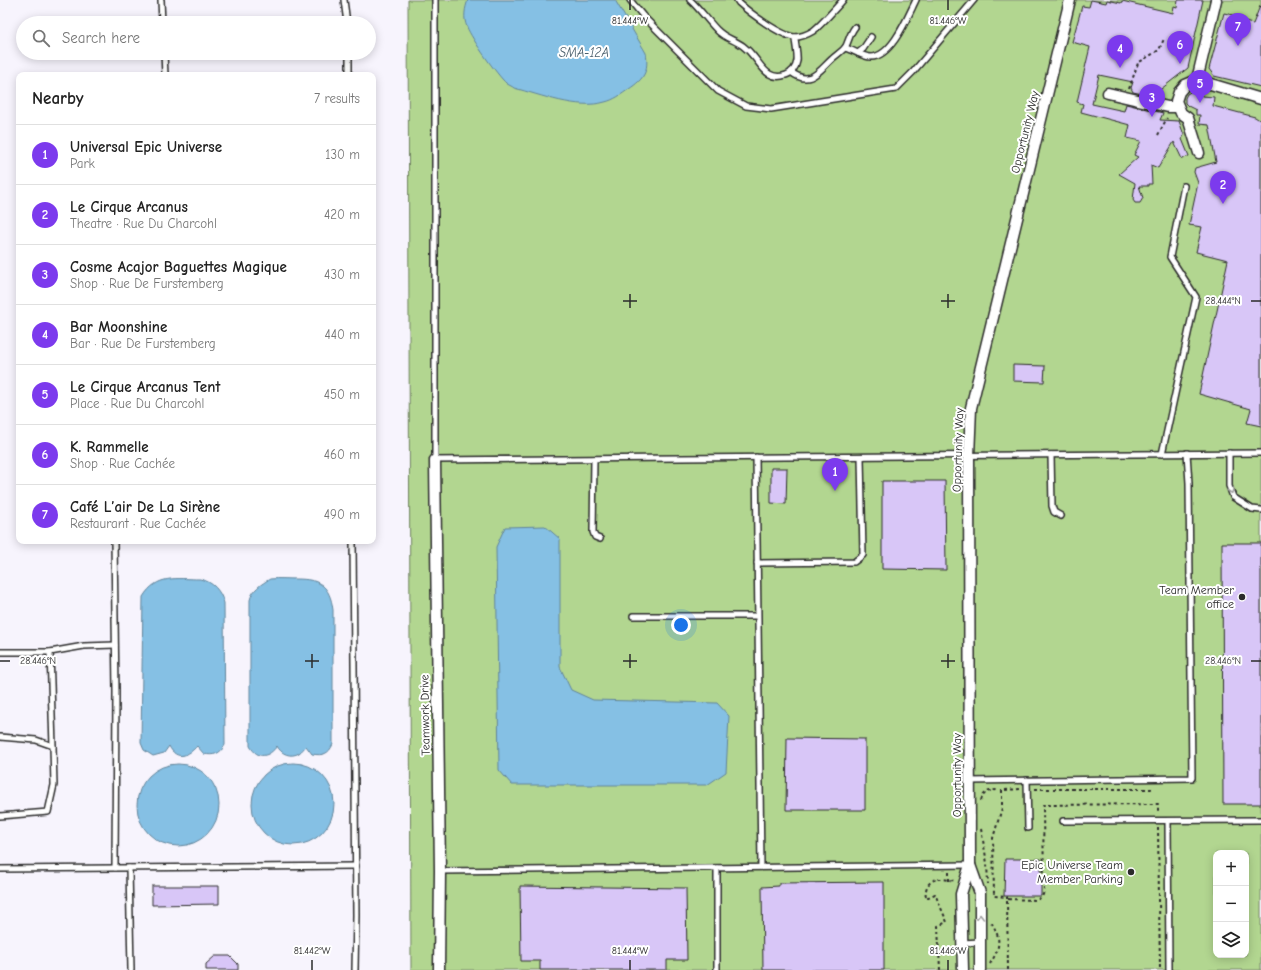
<!DOCTYPE html>
<html lang="en">
<head>
<meta charset="utf-8">
<style>
  body { margin:0; font-family:"Comic Neue",sans-serif; background:#f6f6f6; color:#222 }
  .controls { position:absolute; right:12px; bottom:12px; display:grid; overflow:hidden; border-radius:8px; box-shadow:0 2px 10px #0003 }
  .controls button { width:36px; height:36px; display:grid; place-items:center; padding:0; border:0; border-bottom:1px solid #e0e0e0; background:#fff; color:#222; font:20px sans-serif }
  .you { position:absolute; left:681px; top:625px; width:14px; height:14px; margin:-10px; border:3px solid #fff; border-radius:50%; background:#1a73e8; box-shadow:0 0 0 6px #1a73e833 }
  .badge { display:grid; place-items:center; width:26px; height:26px; border-radius:50%; background:#7c3aed; color:#fff; font-size:13px; font-weight:700 }
  .pin { position:absolute; translate:-50% -33px; filter:drop-shadow(0 1px 2px #0008) }
  .pin::after { content:''; position:absolute; top:21px; width:14px; height:12px; background:inherit; clip-path:polygon(0 0,100% 0,50% 100%) }
  .list { margin:0; padding:0; list-style:none }
  h2 { display:flex; justify-content:space-between; align-items:center; height:52px; margin:0; padding:0 16px; font-size:17px }
  h2 small { font-size:13px; font-weight:400; color:#767676 }
  .list li { display:grid; grid-template-columns:26px 1fr auto; gap:12px; align-items:center; box-sizing:border-box; height:60px; padding:0 16px; border-top:1px solid #e0e0e0 }
  .list b { display:block; font-size:15px; white-space:nowrap }
  .list p { margin:0; font-size:13px; white-space:nowrap; color:#767676 }
  .list em { font-size:13px; font-style:normal; color:#767676 }
  .icon { flex:none; width:22px; height:22px; fill:none; stroke:currentColor; stroke-width:2; stroke-linecap:round; stroke-linejoin:round }
  .map { position:relative; flex:none; width:1261px; height:970px; overflow:hidden }
  .search { position:absolute; background:#fff; box-shadow:0 2px 10px #0003; left:16px; top:16px; width:360px; height:44px; display:flex; align-items:center; gap:10px; box-sizing:border-box; padding:0 14px; border-radius:22px; color:#767676; font-size:15px }
  .panel { position:absolute; background:#fff; box-shadow:0 2px 10px #0003; left:16px; top:72px; width:360px; height:472px; border-radius:8px }
  .map>svg:first-child { display:block }
  .green { fill:#b2d690; stroke:#6e805e; fill-rule:evenodd }
  .water { fill:#85c0e4; stroke:#61849a }
  .building { fill:#d8c6f7; stroke:#2b2b2b }
  .lines { fill:none; stroke-linecap:round; stroke-linejoin:round }
  .lane-casing { stroke:#2b2b2b; stroke-width:8 }
  .street-casing { stroke:#2b2b2b; stroke-width:13 }
  .path { stroke:#2b2b2b; stroke-width:2; stroke-dasharray:3 3; stroke-linecap:butt }
  .lane { stroke:#fff; stroke-width:5 }
  .street { stroke:#fff; stroke-width:10 }
  .oneway { stroke:#a0a0a0 }
  .ticks { fill:none; stroke:#2b2b2b; stroke-width:1.5 }
  .poi-dot { fill:#2b2b2b; stroke:#fff; stroke-width:1.5 }
  .labels { text-anchor:middle; stroke-width:4; stroke-linejoin:round; paint-order:stroke }
  .street-label { font-size:12px; fill:#2b2b2b; stroke:#fff }
  .poi-label { font-size:12px; fill:#2b2b2b; stroke:#fff; text-anchor:end }
  .water-label { font-size:13px; font-style:italic; fill:#4a5f6c; stroke:#fff }
  .ticks-label { font-size:10px; text-anchor:middle; fill:#2b2b2b; stroke:#fff; stroke-width:4; stroke-linejoin:round; paint-order:stroke }
</style>
</head>
<body>
<div class="map">
<svg width="1261" height="970" viewBox="0 0 1261 970">
  <rect width="100%" height="100%" fill="#f7f4fd"/>
  <filter id="ink" filterUnits="userSpaceOnUse"><feTurbulence type="fractalNoise" baseFrequency=".025" numOctaves="2"/><feDisplacementMap in="SourceGraphic" scale="8" xChannelSelector="R" yChannelSelector="G"/><feConvolveMatrix kernelMatrix="1 2 1 2 8 2 1 2 1" color-interpolation-filters="sRGB"/></filter>
  <g filter="url(#ink)">
    <path class="green" d="M408 0H1261V970H411ZM1216 853H1246V955H1216Z"/>
    <g class="water">
      <path d="M468 0H615L646 53C649 71 644 79 629 89 622 94 614 100 605 102 578 110 541 95 514 88 512 86 508 85 506 83 498 76 471 38 467 27 463 18 465 8 468 0Z"/>
      <polygon points="545,526 560,539 560,667 571,690 593,700 717,703 729,716 726,772 707,785 512,785 499,770 496,547 505,527"/>
      <path d="M200 579C213 582 220 590 224 603L225 745C220 754 214 756 204 754L197 746C189 755 177 762 169 746L164 753 153 756 144 750 141 743 143 597C157 574 176 579 200 579Z"/>
      <path d="M270 579C279 578 287 579 296 579 319 579 330 585 333 610V744C329 754 323 756 312 754L306 746C304 748 302 751 299 753 291 758 281 754 277 746 269 757 258 760 250 746V600C252 590 261 584 270 579Z"/>
      <circle cx="293" cy="804" r="41"/>
      <circle cx="178" cy="805" r="41"/>
    </g>
    <g class="building">
      <polygon points="1091,0 1106,3 1107,0 1121,3 1122,1 1173,13 1174,7 1177,8 1178,0 1203,0 1188,68 1152,96 1133,92 1131,88 1133,82 1099,75 1092,104 1124,111 1126,104 1163,113 1160,120 1179,121 1184,135 1182,139 1189,156 1182,159 1174,142 1158,168 1151,165 1152,184 1148,184 1148,186 1139,186 1143,198 1140,203 1135,203 1133,200 1135,183 1119,174 1138,157 1134,155 1141,141 1127,138 1130,125 1081,112 1083,104 1077,102 1090,47 1072,42 1082,6 1089,7"/>
      <polygon points="1260,6 1261,7 1261,87 1214,76 1209,69 1224,13 1237,16 1236,20 1253,24"/>
      <polygon points="1192,91 1198,92 1202,96 1214,97 1213,106 1255,117 1261,121 1261,426 1247,423 1251,409 1199,394 1228,260 1196,252 1202,227 1189,225 1198,183 1194,172 1195,168 1216,162 1209,125 1199,124 1200,115 1196,115 1196,110 1188,106 1185,103 1185,98 1187,94"/>
      <polygon points="1013,365 1045,366 1044,382 1013,381"/>
      <polygon points="771,468 787,468 786,504 771,503"/>
      <polygon points="882,481 945,481 946,570 882,569"/>
      <polygon points="1222,543 1261,543 1261,804 1223,804"/>
      <polygon points="787,738 865,739 865,810 786,810"/>
      <polygon points="1005,859 1041,859 1041,896 1004,896"/>
      <polygon points="884,882 884,970 763,970 762,887 779,886 779,883"/>
      <polygon points="152,886 219,886 219,904 152,905"/>
      <polygon points="520,886 686,888 687,960 667,960 667,970 540,970 540,961 521,961"/>
      <polygon points="215,956 230,956 238,964 238,970 206,970 206,964"/>
    </g>
    <g class="lines">
      <defs>
        <g id="lane">
          <polyline points="161,0 162,23"/>
          <polyline points="344,0 347,23"/>
          <polyline points="435,0 435,460 1261,453"/>
          <polyline points="630,0 643,16 718,91 746,106 771,109 896,89 913,72 974,0"/>
          <path d="M690 0C700 9 708 21 717 30 724 38 735 40 743 46 747 49 751 53 754 57 763 68 769 81 786 75 792 73 796 67 797 61 798 53 795 45 795 37"/>
          <path d="M737 0 739 3C750 13 781 36 795 37 801 37 808 34 813 31 821 25 836 8 843 0"/>
          <path d="M845 48C854 50 862 57 871 57 892 57 908 16 916 0"/>
          <polyline points="164,53 165,75"/>
          <polyline points="349,53 349,75"/>
          <polyline points="858,53 863,49 871,37"/>
          <path d="M791 72C810 87 819 71 832 59 836 55 843 51 846 46 849 40 850 33 855 27"/>
          <polyline points="1229,453 1229,486 1233,497 1252,509 1261,510"/>
          <polyline points="1162,454 1196,297 1170,257 1184,186"/>
          <polyline points="1051,455 1052,506 1054,512 1061,516"/>
          <polyline points="756,457 761,867"/>
          <polyline points="594,459 593,532 595,537 600,539"/>
          <polyline points="114,541 116,692 115,868"/>
          <polyline points="353,541 356,915 355,970"/>
          <polyline points="757,563 854,562 863,555 861,457"/>
          <polyline points="633,616 757,616"/>
          <polyline points="0,652 50,652 53,746"/>
          <polyline points="50,652 84,646 115,645"/>
          <polyline points="0,737 36,740 53,746 54,785 48,812 0,816"/>
          <polyline points="1027,780 1028,828"/>
          <polyline points="970,781 1192,778 1189,483 1187,453"/>
          <polyline points="1063,821 1261,820"/>
          <polyline points="1168,821 1169,970"/>
          <polyline points="129,868 131,970"/>
          <polyline points="717,868 717,970"/>
          <polyline points="0,869 356,866"/>
          <polyline points="440,871 970,865"/>
          <polyline points="962,943 980,942"/>
        </g>
        <g id="street">
          <polyline points="1197,80 1185,85 1179,92 1176,101 1181,113 1188,118 1199,153"/>
          <polyline points="1197,80 1216,0"/>
          <polyline points="1197,80 1261,99"/>
          <polyline points="1108,93 1168,107 1178,107"/>
          <polyline points="435,460 440,871 439,970"/>
          <polyline points="970,865 980,893 980,970"/>
          <polyline points="963,970 961,894 970,865 969,456 971,408 1070,0"/>
        </g>
      </defs>
      <use href="#lane" class="lane-casing"/>
      <use href="#street" class="street-casing"/>
      <g class="path">
        <polyline points="1129,89 1138,63 1159,50 1164,39"/>
        <polyline points="1158,135 1167,118"/>
        <polyline points="1035,789 1151,789 1151,785"/>
        <polyline points="1002,790 1002,808 993,838 994,896 1007,897 1007,899"/>
        <polyline points="1005,790 1020,789"/>
        <path d="M981 801C983 792 989 790 998 790"/>
        <polyline points="1158,827 1160,970"/>
        <polyline points="981,829 987,863 988,884"/>
        <polyline points="949,872 949,881"/>
        <path d="M990 964C1000 948 1002 939 991 922"/>
        <path d="M940 970 938 926 947 922 935 894 926 898C924 887 930 878 942 879 947 879 950 881 955 880"/>
        <polyline points="1008,970 1007,899 1037,900 1042,897 1044,892 1043,805 1158,804 1158,813"/>
      </g>
      <use href="#lane" class="lane"/>
      <use href="#street" class="street"/>
    </g>
    <defs><path id="oneway-chevron" d="M-2-3.5L2.5 0L-2 3.5" fill="none" stroke-width="1.6" stroke-linecap="round" stroke-linejoin="round"/></defs>
    <g class="oneway">
      <use href="#oneway-chevron" transform="translate(1231 491) rotate(71)"/>
      <use href="#oneway-chevron" transform="translate(980 917) rotate(-90)"/>
    </g>
  </g>
  <path class="ticks" d="M630 0V10M948 0V10M630 294V308M948 294V308M623 301H637M941 301H955M1251 301H1261M312 654V668M630 654V668M948 654V668M0 661H10M305 661H319M623 661H637M941 661H955M1251 661H1261M312 960V970M630 960V970M948 960V970"/>
  <g class="poi-dot">
    <circle cx="1242" cy="597" r="4"/>
    <circle cx="1131" cy="872" r="4"/>
  </g>
  <g class="labels">
    <g class="street-label">
      <text transform="translate(1025 132) rotate(-76)" y="4">Opportunity Way</text>
      <text transform="translate(958 450) rotate(-88)" y="4">Opportunity Way</text>
      <text transform="translate(425 715) rotate(-91)" y="4">Teamwork Drive</text>
      <text transform="translate(957 775) rotate(-90)" y="4">Opportunity Way</text>
    </g>
    <g class="poi-label">
      <text x="1234" y="594">Team Member<tspan x="1234" dy="14">office</tspan></text>
      <text x="1123" y="869">Epic Universe Team<tspan x="1123" dy="14">Member Parking</tspan></text>
    </g>
    <g class="water-label">
      <text x="584" y="57">SMA-12A</text>
    </g>
  </g>
  <g class="ticks-label">
    <text x="630" y="24">81.444°W</text>
    <text x="948" y="24">81.446°W</text>
    <text x="1223" y="304">28.444°N</text>
    <text x="1223" y="664">28.446°N</text>
    <text x="38" y="664">28.446°N</text>
    <text x="312" y="954">81.442°W</text>
    <text x="630" y="954">81.444°W</text>
    <text x="948" y="954">81.446°W</text>
  </g>
</svg>
<div class="controls">
<button>+</button>
<button>−</button>
<button><svg class="icon" aria-label="layers" viewBox="0 0 24 24"><path d="M12 4l9 5-9 5-9-5zM3 14l9 5 9-5"/></svg></button>
</div>
<div class="you"></div>
<div class="pin badge" style="left:835px;top:491px">1</div>
<div class="pin badge" style="left:1223px;top:204px">2</div>
<div class="pin badge" style="left:1152px;top:117px">3</div>
<div class="pin badge" style="left:1120px;top:68px">4</div>
<div class="pin badge" style="left:1200px;top:103px">5</div>
<div class="pin badge" style="left:1180px;top:64px">6</div>
<div class="pin badge" style="left:1238px;top:46px">7</div>
<div class="search"><svg class="icon" aria-label="search" viewBox="0 0 24 24"><circle cx="10" cy="10" r="6"/><path d="M15 15l6 6"/></svg>Search here</div>
<section class="panel">
<h2>Nearby<small>7 results</small></h2>
<ul class="list">
<li><span class="badge">1</span><div><b>Universal Epic Universe</b><p>Park</p></div><em>130 m</em></li>
<li><span class="badge">2</span><div><b>Le Cirque Arcanus</b><p>Theatre · Rue Du Charcohl</p></div><em>420 m</em></li>
<li><span class="badge">3</span><div><b>Cosme Acajor Baguettes Magique</b><p>Shop · Rue De Furstemberg</p></div><em>430 m</em></li>
<li><span class="badge">4</span><div><b>Bar Moonshine</b><p>Bar · Rue De Furstemberg</p></div><em>440 m</em></li>
<li><span class="badge">5</span><div><b>Le Cirque Arcanus Tent</b><p>Place · Rue Du Charcohl</p></div><em>450 m</em></li>
<li><span class="badge">6</span><div><b>K. Rammelle</b><p>Shop · Rue Cachée</p></div><em>460 m</em></li>
<li><span class="badge">7</span><div><b>Café L’air De La Sirène</b><p>Restaurant · Rue Cachée</p></div><em>490 m</em></li>
</ul>
</section>
</div>
</body>
</html>
